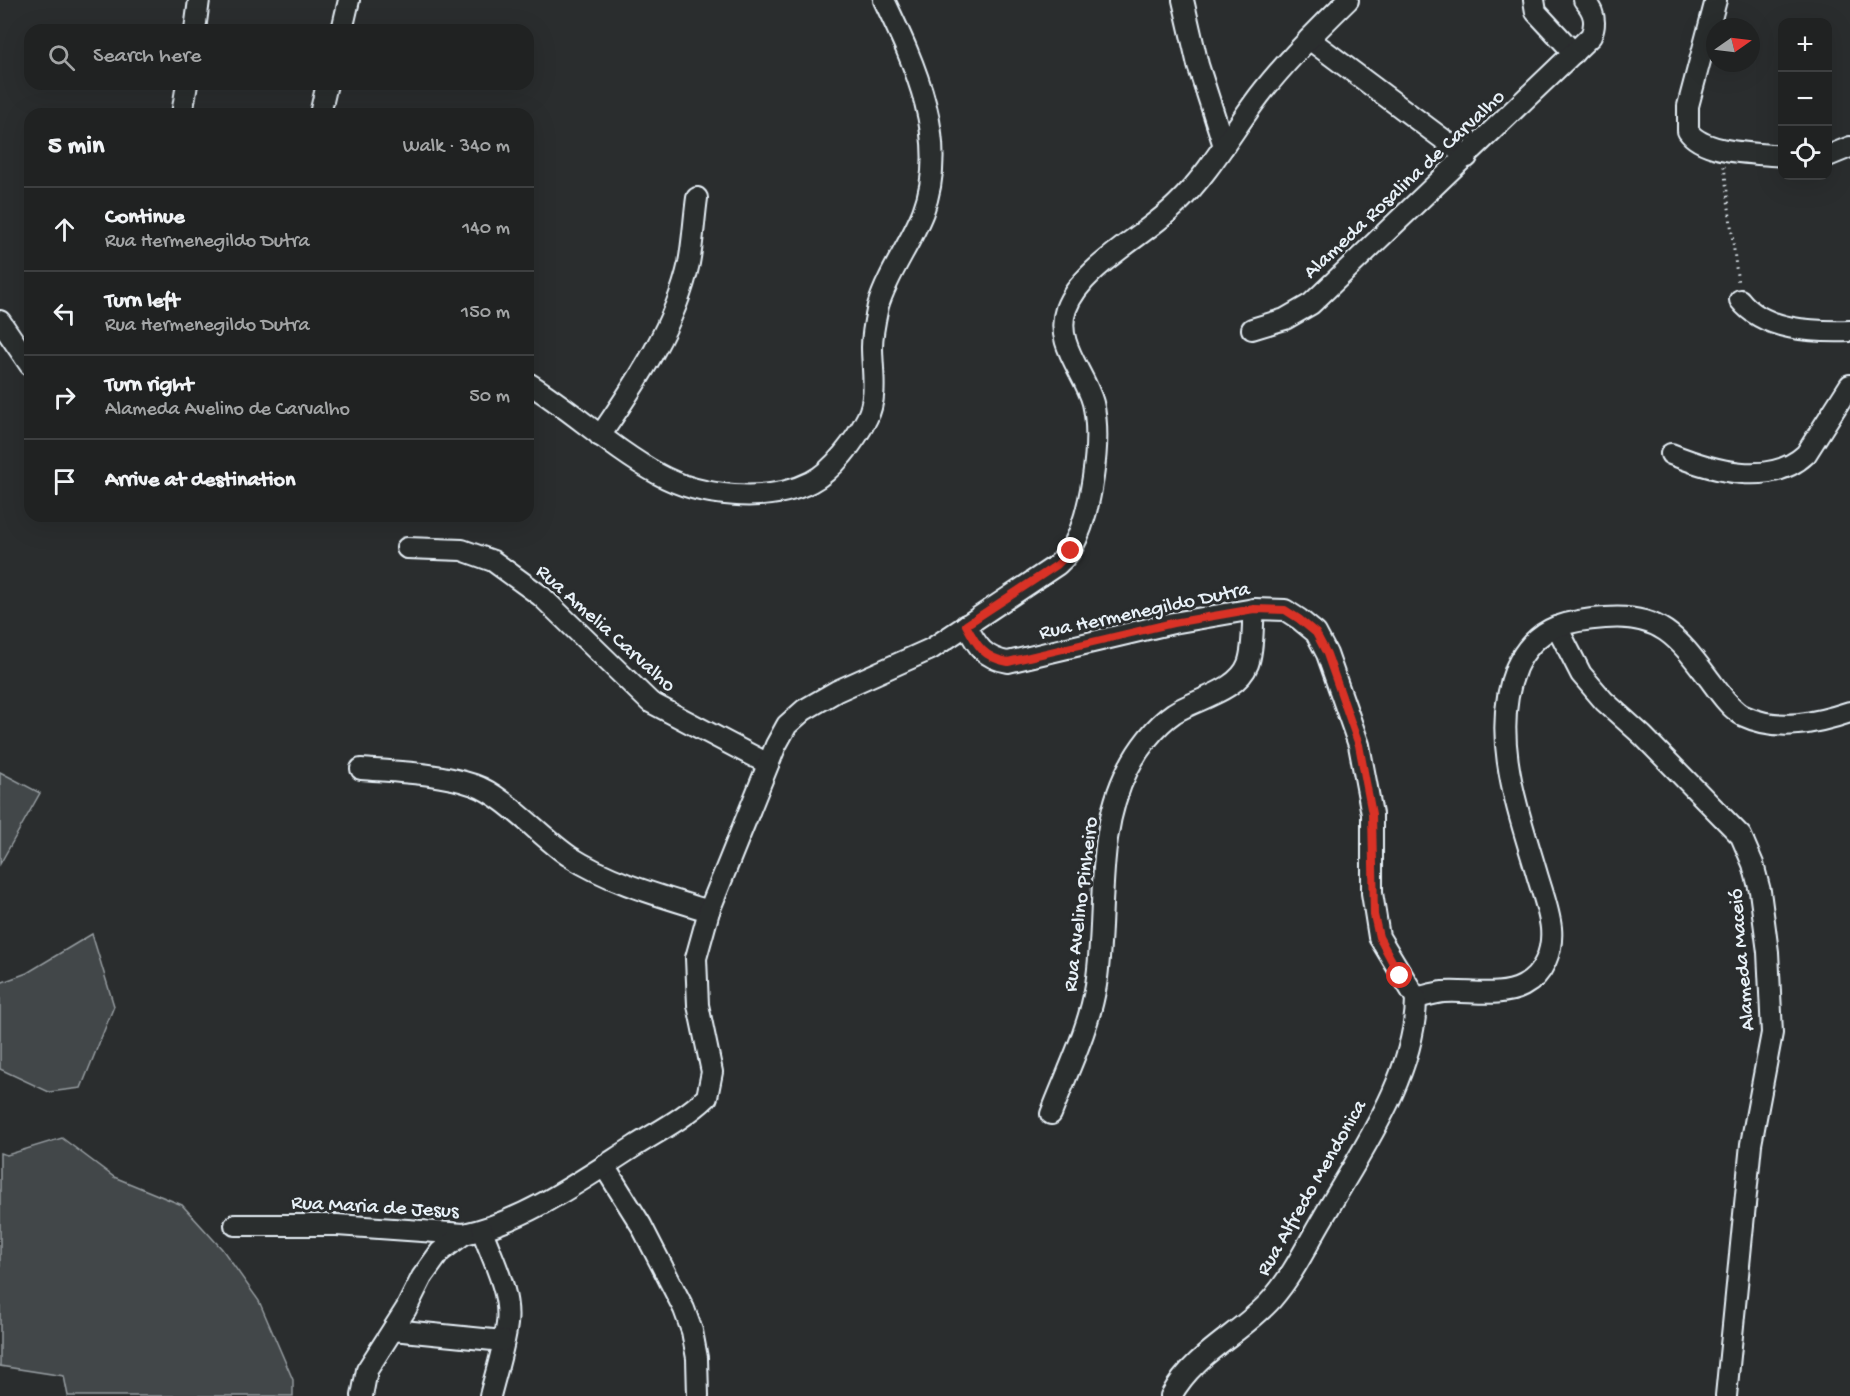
<!DOCTYPE html>
<html lang="en">
<head>
<meta charset="utf-8">
<style>
  body { margin:0; font-family:"Gochi Hand",sans-serif; background:#2d2f2f; color:#f1f3f6 }
  .controls { position:absolute; right:18px; top:18px; display:grid; overflow:hidden; border-radius:12px; box-shadow:0 6px 24px #0002 }
  .controls button { width:54px; height:54px; display:grid; place-items:center; padding:0; border:0; border-bottom:2px solid #3d3f40; background:#202222; color:#f1f3f6; font:30px sans-serif }
  .compass { position:absolute; left:1706px; top:18px; width:54px; height:54px; border-radius:50%; background:#202222; box-shadow:0 6px 24px #0002; rotate:76deg }
  .stop { position:absolute; width:18px; height:18px; margin:-14px; border:4px solid #d93025; border-radius:50%; background:#fff }
  .stop.end { background:#d93025; border-color:#fff; box-shadow:0 2px 6px #0008 }
  .list { margin:0; padding:0; list-style:none }
  h2 { display:flex; justify-content:space-between; align-items:center; height:78px; margin:0; padding:0 24px; font-size:26px }
  h2 small { font-size:20px; font-weight:400; color:#a2a4a5 }
  .list li { display:grid; grid-template-columns:39px 1fr auto; gap:18px; align-items:center; box-sizing:border-box; height:84px; padding:0 24px; border-top:2px solid #3d3f40 }
  .list b { display:block; font-size:22px; white-space:nowrap }
  .list p { margin:0; font-size:20px; white-space:nowrap; color:#a2a4a5 }
  .list em { font-size:20px; font-style:normal; color:#a2a4a5 }
  .icon { flex:none; width:33px; height:33px; fill:none; stroke:currentColor; stroke-width:2; stroke-linecap:round; stroke-linejoin:round }
  .map { position:relative; flex:none; width:1850px; height:1396px; overflow:hidden }
  .search { position:absolute; background:#202222; box-shadow:0 6px 24px #0002; left:24px; top:24px; width:510px; height:66px; display:flex; align-items:center; gap:15px; box-sizing:border-box; padding:0 21px; border-radius:18px; color:#a2a4a5; font-size:22px }
  .panel { position:absolute; background:#202222; box-shadow:0 6px 24px #0002; left:24px; top:108px; width:510px; height:414px; border-radius:18px }
  .map>svg:first-child { display:block }
  .green { fill:#424648; stroke:#959ca0; stroke-width:1.5 }
  .lines { fill:none; stroke-linecap:round; stroke-linejoin:round }
  .minor-casing { stroke:#e8f1f8; stroke-width:24 }
  .path { stroke:#e8f1f8; stroke-width:3; stroke-dasharray:1.5 4.5; stroke-linecap:butt }
  .minor { stroke:#2a2d2e; stroke-width:20 }
  .route { stroke:#d93025; stroke-width:8 }
  .labels { text-anchor:middle; stroke-width:6; stroke-linejoin:round; paint-order:stroke }
  .street-label { font-size:21px; fill:#e8f1f8; stroke:#2a2d2e }
</style>
</head>
<body>
<div class="map">
<svg width="1850" height="1396" viewBox="0 0 1850 1396">
  <rect width="100%" height="100%" fill="#2a2d2e"/>
  <filter id="ink" filterUnits="userSpaceOnUse"><feTurbulence type="fractalNoise" baseFrequency=".0167" numOctaves="2"/><feDisplacementMap in="SourceGraphic" scale="12" xChannelSelector="R" yChannelSelector="G"/><feConvolveMatrix kernelMatrix="1 2 1 2 8 2 1 2 1" color-interpolation-filters="sRGB"/></filter>
  <g filter="url(#ink)">
    <g class="green">
      <polygon points="0,772 40,793 0,864"/>
      <polygon points="92,934 114,1006 81,1088 49,1092 0,1069 0,983 27,973"/>
      <polygon points="62,1138 114,1177 182,1205 222,1249 259,1301 293,1380 293,1396 68,1396 64,1376 0,1366 0,1153 7,1155"/>
    </g>
    <g class="lines">
      <defs>
        <g id="minor">
          <polyline points="1183,0 1198,65 1224,146"/>
          <polyline points="1534,0 1536,12 1574,53"/>
          <path d="M1716 0 1688 106V131C1703 154 1757 153 1782 156"/>
          <polyline points="195,30 199,0"/>
          <polyline points="342,30 349,0"/>
          <polyline points="1309,39 1467,157"/>
          <polyline points="182,114 187,84"/>
          <polyline points="320,114 327,84"/>
          <polyline points="1828,156 1850,147"/>
          <path d="M1740 300C1764 331 1814 332 1850 331"/>
          <polyline points="0,321 30,365"/>
          <path d="M1252 329 1285 319 1311 304 1591 36C1597 22 1594 11 1584 0"/>
          <path d="M528 383C573 411 611 448 658 474 699 497 768 504 811 482 833 471 856 440 867 418 878 397 872 369 872 347 872 333 875 320 878 306 888 273 910 245 923 212 950 140 915 65 884 0"/>
          <path d="M600 436C636 383 675 327 689 263 693 242 694 219 697 198"/>
          <path d="M1671 454C1711 470 1770 488 1806 454L1850 385"/>
          <polyline points="407,548 462,550 493,561 541,596 650,702 768,764"/>
          <path d="M966 625C977 646 984 658 1008 662L1173 623 1254 609 1285 610 1299 619 1316 633 1327 654 1359 745 1372 814V893L1379 937 1416 998"/>
          <polyline points="1557,627 1581,674 1604,701 1643,736 1741,836 1753,864 1760,891 1768,952 1772,1033 1751,1144 1726,1396"/>
          <path d="M361 769C399 772 438 773 474 785 504 795 541 837 569 856 611 883 661 896 709 911"/>
          <path d="M1416 998C1425 996 1434 993 1443 992 1468 990 1500 998 1523 986 1544 975 1553 950 1551 928 1549 909 1541 889 1536 871 1517 807 1490 733 1516 668 1524 650 1538 634 1556 627 1572 621 1588 619 1605 618 1661 613 1679 639 1710 680 1719 692 1731 710 1744 716 1778 732 1817 723 1850 712"/>
          <path d="M1051 1114C1067 1072 1089 1029 1096 985 1107 914 1094 835 1128 769 1138 749 1155 726 1174 713 1196 699 1238 691 1248 664 1254 648 1252 626 1254 609"/>
          <polyline points="604,1166 641,1225 684,1309 692,1331 697,1358 698,1396"/>
          <path d="M235 1225H337L464 1234C525 1221 582 1180 635 1146 659 1131 686 1117 707 1097L712 1072 698 1005 696 958 709 911 776 745 787 725 804 710 837 691 931 649 1057 565C1062 560 1068 555 1072 548 1091 514 1102 441 1093 403 1085 372 1054 344 1066 309 1081 267 1145 236 1177 204 1209 173 1232 132 1259 96 1285 62 1317 30 1348 0"/>
          <path d="M482 1230C492 1259 511 1292 507 1324 504 1348 496 1372 490 1396"/>
          <polyline points="393,1330 503,1341"/>
          <polyline points="362,1396 367,1370 406,1309 422,1277 440,1252 464,1234"/>
          <path d="M1171 1396C1194 1353 1241 1334 1272 1299 1293 1275 1307 1245 1323 1218 1360 1153 1416 1075 1416 998"/>
        </g>
      </defs>
      <use href="#minor" class="minor-casing"/>
      <polyline class="path" points="1724,166 1738,284"/>
      <use href="#minor" class="minor"/>
    </g>
  </g>
  <g class="lines" filter="url(#ink)">
    <path class="route" d="M1071 551 1057 565 966 625C977 646 984 658 1008 662L1173 623 1254 609 1285 610 1299 619 1316 633 1327 654 1359 745 1372 814 1374 915 1379 937 1400 976"/>
  </g>
  <g class="labels">
    <g class="street-label">
      <text transform="translate(1403 183) rotate(-43)" y="7">Alameda Rosalina de Carvalho</text>
      <text transform="translate(1144 609) rotate(-12)" y="7">Rua Hermenegildo Dutra</text>
      <text transform="translate(607 627) rotate(42)" y="7">Rua Amelia Carvalho</text>
      <text transform="translate(1079 904) rotate(-83)" y="7">Rua Avelino Pinheiro</text>
      <text transform="translate(1740 960) rotate(-95)" y="7">Alameda Maceió</text>
      <text transform="translate(1310 1187) rotate(-60)" y="7">Rua Alfredo Mendonica</text>
      <text transform="translate(375 1205) rotate(3)" y="7">Rua Maria de Jesus</text>
    </g>
  </g>
</svg>
<div class="controls">
<button>+</button>
<button>−</button>
<button><svg class="icon" aria-label="locate" viewBox="0 0 24 24"><circle cx="12" cy="12" r="6"/><path d="M12 2v4M12 18v4M2 12h4M18 12h4"/></svg></button>
</div>
<svg class="compass" viewBox="-18 -18 36 36"><path d="M0-13l5 13h-10z" fill="#e53935"/><path d="M0 13l5-13h-10z" fill="#a2a4a5"/></svg>
<div class="stop" style="left:1400px;top:976px"></div>
<div class="stop end" style="left:1071px;top:551px"></div>
<div class="search"><svg class="icon" aria-label="search" viewBox="0 0 24 24"><circle cx="10" cy="10" r="6"/><path d="M15 15l6 6"/></svg>Search here</div>
<section class="panel">
<h2>5 min<small>Walk · 340 m</small></h2>
<ul class="list">
<li><svg class="icon" aria-label="ahead" viewBox="0 0 24 24"><path d="M12 20V5M6 11l6-6 6 6"/></svg><div><b>Continue</b><p>Rua Hermenegildo Dutra</p></div><em>140 m</em></li>
<li><svg class="icon" aria-label="left" viewBox="0 0 24 24"><path d="M17 20v-9H6M10 6l-5 5 5 5"/></svg><div><b>Turn left</b><p>Rua Hermenegildo Dutra</p></div><em>150 m</em></li>
<li><svg class="icon" aria-label="right" viewBox="0 0 24 24"><path d="M7 20v-9h11M14 6l5 5-5 5"/></svg><div><b>Turn right</b><p>Alameda Avelino de Carvalho</p></div><em>50 m</em></li>
<li><svg class="icon" aria-label="arrive" viewBox="0 0 24 24"><path d="M6 21V4h12l-3 4 3 4H6"/></svg><div><b>Arrive at destination</b></div></li>
</ul>
</section>
</div>
</body>
</html>
